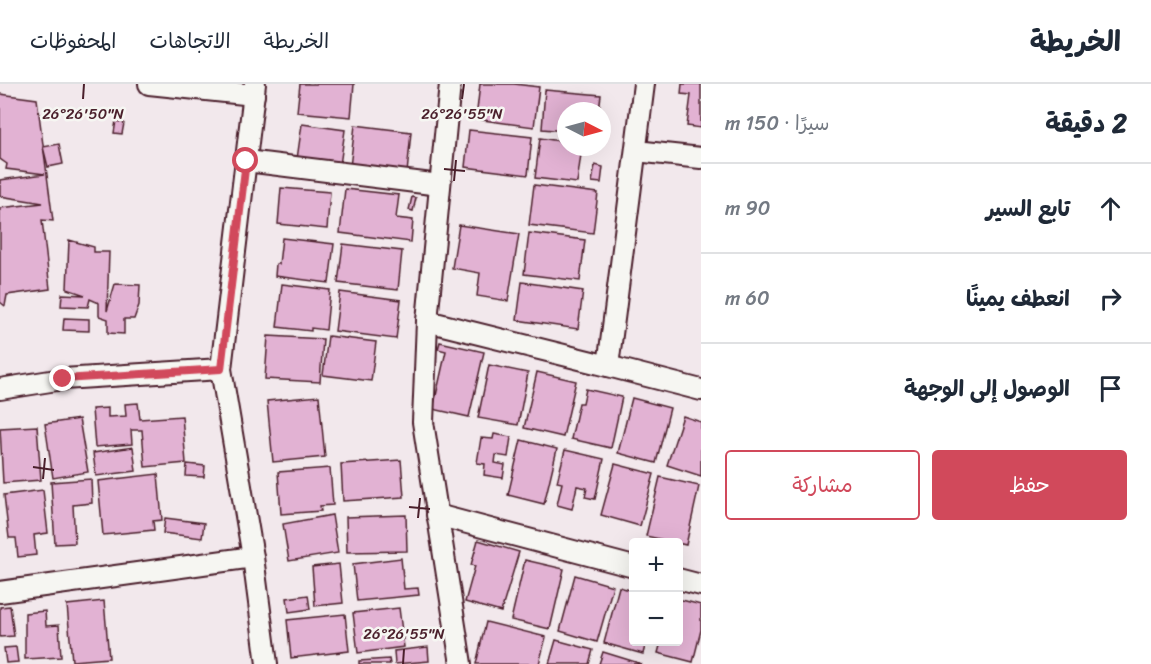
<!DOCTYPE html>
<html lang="ar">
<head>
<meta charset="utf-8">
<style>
  body { margin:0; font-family:Sriracha,"Playpen Sans Arabic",sans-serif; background:#f6f6f7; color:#1f2937; direction:rtl }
  .controls { position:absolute; right:18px; bottom:18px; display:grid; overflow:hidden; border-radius:6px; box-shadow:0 6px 24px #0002 }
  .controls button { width:54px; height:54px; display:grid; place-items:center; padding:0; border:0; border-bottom:2px solid #e0e1e3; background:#fff; color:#1f2937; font:30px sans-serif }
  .compass { position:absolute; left:557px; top:18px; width:54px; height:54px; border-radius:50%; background:#fff; box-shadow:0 6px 24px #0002; rotate:96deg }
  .stop { position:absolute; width:18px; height:18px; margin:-14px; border:4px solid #d1495b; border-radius:50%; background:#fff }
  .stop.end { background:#d1495b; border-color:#fff; box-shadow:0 2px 6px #0008 }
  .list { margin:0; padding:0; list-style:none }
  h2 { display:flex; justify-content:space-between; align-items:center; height:78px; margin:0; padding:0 24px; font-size:26px }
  h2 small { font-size:20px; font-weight:400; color:#747a83 }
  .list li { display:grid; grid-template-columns:39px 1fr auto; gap:18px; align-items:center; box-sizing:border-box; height:90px; padding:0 24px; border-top:2px solid #e0e1e3 }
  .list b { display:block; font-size:22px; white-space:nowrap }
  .list em { font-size:20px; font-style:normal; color:#747a83 }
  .actions { display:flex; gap:12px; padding:18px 24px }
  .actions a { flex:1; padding:14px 0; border:2px solid #d1495b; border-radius:6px; text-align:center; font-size:21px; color:#d1495b }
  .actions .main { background:#d1495b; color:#fff }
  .icon { flex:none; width:33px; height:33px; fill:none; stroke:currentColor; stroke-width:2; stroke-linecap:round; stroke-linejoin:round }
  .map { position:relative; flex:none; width:701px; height:580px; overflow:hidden; direction:ltr }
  header { display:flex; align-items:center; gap:36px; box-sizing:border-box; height:84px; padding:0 30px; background:#fff; border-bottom:2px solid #e0e1e3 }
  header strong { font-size:28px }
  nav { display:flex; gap:33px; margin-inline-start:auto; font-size:21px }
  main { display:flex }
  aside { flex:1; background:#fff }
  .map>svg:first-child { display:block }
  .building { fill:#e2b2d3; stroke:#4a1f2b; stroke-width:1.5 }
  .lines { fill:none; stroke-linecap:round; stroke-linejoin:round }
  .minor-casing { stroke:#4a1f2b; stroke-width:24 }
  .minor { stroke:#f6f6f2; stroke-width:20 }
  .route { stroke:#d1495b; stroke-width:8 }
  .ticks { fill:none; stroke:#4a1f2b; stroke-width:2 }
  .ticks-label { font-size:15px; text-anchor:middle; fill:#4a1f2b; stroke:#f6f6f2; stroke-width:5; stroke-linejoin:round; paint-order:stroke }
</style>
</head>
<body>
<header>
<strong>الخريطة</strong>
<nav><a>الخريطة</a><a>الاتجاهات</a><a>المحفوظات</a></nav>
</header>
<main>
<aside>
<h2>2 دقيقة<small>سيرًا · 150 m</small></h2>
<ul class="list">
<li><svg class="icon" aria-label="ahead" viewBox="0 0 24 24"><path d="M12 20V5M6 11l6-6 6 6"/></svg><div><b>تابع السير</b></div><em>90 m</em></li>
<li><svg class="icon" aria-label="right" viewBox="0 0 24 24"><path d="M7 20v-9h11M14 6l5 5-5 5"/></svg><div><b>انعطف يمينًا</b></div><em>60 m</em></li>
<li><svg class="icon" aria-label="arrive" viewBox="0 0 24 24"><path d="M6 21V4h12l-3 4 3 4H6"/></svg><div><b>الوصول إلى الوجهة</b></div></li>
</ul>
<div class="actions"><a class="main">حفظ</a><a>مشاركة</a></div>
</aside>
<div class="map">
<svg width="701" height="580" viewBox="0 0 701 580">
  <rect width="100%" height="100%" fill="#f2e8ec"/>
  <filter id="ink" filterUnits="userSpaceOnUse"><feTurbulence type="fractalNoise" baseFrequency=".0167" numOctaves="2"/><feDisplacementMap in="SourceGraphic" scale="12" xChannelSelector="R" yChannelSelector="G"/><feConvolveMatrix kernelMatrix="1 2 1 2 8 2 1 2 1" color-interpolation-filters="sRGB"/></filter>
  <g filter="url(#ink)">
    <g class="building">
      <polygon points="300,0 354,0 351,33 297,28"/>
      <polygon points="480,0 514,0 539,3 534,43 476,35"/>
      <polygon points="682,0 701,0 701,44 687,42 691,11 681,10"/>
      <polygon points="545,6 601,11 599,27 566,27 566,47 542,45"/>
      <polygon points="0,10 37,15 53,137 42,136 50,205 7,211 5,222 0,218 0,124 43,119 0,112 0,96 45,90 6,85 7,80 0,75"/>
      <polygon points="116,37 124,39 122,50 114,49"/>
      <polygon points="302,40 345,46 340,81 297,75"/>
      <polygon points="355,41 411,48 407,89 350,83"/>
      <polygon points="469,46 532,53 528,91 465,83"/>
      <polygon points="540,54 566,58 566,63 582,63 577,99 535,94"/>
      <polygon points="59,60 63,80 48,83 43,63"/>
      <polygon points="595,81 603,83 601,99 592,98"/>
      <polygon points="534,101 598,109 593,149 529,141"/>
      <polygon points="281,104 330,108 327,145 278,140"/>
      <polygon points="345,105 399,111 396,134 413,136 411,158 340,149"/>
      <polygon points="412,113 416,114 413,127 409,126"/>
      <polygon points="459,141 519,150 508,217 477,212 480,189 452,184"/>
      <polygon points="529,149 585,156 580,197 524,190"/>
      <polygon points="282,154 334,160 329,199 275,192 276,180 279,180"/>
      <polygon points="69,156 94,163 94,168 109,168 107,227 115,200 140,201 139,221 134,235 124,235 124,250 108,249 108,235 99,232 99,219 90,215 88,223 61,222 62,210 85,211 67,205"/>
      <polygon points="343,160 402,167 398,206 338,199"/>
      <polygon points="522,198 583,207 578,245 517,236"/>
      <polygon points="282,200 330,206 326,246 311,244 311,247 277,243"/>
      <polygon points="340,208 401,216 396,255 335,247"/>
      <polygon points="64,234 89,235 89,247 63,246"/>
      <polygon points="268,252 323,255 320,298 265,295"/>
      <polygon points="328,252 376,258 371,297 323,291"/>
      <polygon points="440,258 484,268 469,333 433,325 446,267 438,265"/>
      <polygon points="489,281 528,289 518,341 478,334"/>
      <polygon points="537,288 576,297 563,353 524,344"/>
      <polygon points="586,305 622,313 611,364 571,355 579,319 583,319"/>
      <polygon points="319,312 325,373 273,378 267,317"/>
      <polygon points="632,314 670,324 656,379 618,369"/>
      <polygon points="138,319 140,335 182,332 186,379 145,383 142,346 131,346 132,360 95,363 92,325 108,324 108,333 126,332 125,320"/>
      <polygon points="683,332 701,338 701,392 667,381"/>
      <polygon points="79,335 88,388 53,394 45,340"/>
      <polygon points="37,342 41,396 3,399 0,344"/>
      <polygon points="494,350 511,353 508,373 496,371 495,379 505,381 503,394 484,391 485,380 477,379 481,354 493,355"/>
      <polygon points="521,356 557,365 544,420 508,411"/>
      <polygon points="133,363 136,387 96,392 93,369"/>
      <polygon points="565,366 604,375 595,415 585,413 587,404 577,402 572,425 557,421 562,399 557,398"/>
      <polygon points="401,376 404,413 343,417 341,380"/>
      <polygon points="187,380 205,382 204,393 186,392"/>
      <polygon points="615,380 654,390 640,442 601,431"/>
      <polygon points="330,384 333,421 320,422 321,427 281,430 278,388"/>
      <polygon points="158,390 162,436 153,437 154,446 103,451 98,397"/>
      <polygon points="660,393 699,402 686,461 646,452"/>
      <polygon points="91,395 92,419 73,421 75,459 55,460 51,398"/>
      <polygon points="43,406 48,449 34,451 36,471 18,473 16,454 9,454 4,411"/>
      <polygon points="332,431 338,469 289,477 283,440"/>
      <polygon points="406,431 407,467 347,468 346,433"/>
      <polygon points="165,434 204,439 202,454 163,449"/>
      <polygon points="478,456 519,468 501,528 465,518 475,482 471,481"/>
      <polygon points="401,474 404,505 418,504 419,511 357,517 353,480"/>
      <polygon points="525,476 564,485 550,545 511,536"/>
      <polygon points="339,480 343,519 315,522 312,483"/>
      <polygon points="575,491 613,502 597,558 560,547"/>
      <polygon points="619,503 634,507 634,558 646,558 643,570 604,559"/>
      <polygon points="308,511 310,525 289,528 287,514"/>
      <polygon points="678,515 701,521 701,546 693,578 658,569 661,558 678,558"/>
      <polygon points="104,517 109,574 72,577 67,521"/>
      <polygon points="10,522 14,552 0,553 0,523"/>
      <polygon points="399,524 404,563 358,569 353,529"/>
      <polygon points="45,527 46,542 59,541 61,573 25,575 25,529"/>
      <polygon points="345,530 349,567 291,574 287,536"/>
      <polygon points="486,538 546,553 539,580 476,580"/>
      <polygon points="556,556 593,566 589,580 549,580"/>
      <polygon points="16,563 18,578 6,579 4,564"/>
      <polygon points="428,563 429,577 395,580 394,567"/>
      <polygon points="603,568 642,580 599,580"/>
      <polygon points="389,575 390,580 359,580 359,577"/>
    </g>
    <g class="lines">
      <defs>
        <g id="minor">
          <polyline points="149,0 254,11"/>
          <polyline points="255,0 221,285 253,473 267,580"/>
          <polyline points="450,0 427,237 423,338 461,580"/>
          <polyline points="636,67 701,74"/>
          <polyline points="246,77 440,101"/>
          <polyline points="427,237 608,282 644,0"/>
          <polyline points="608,282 701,306"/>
          <polyline points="0,305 63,295 221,285"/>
          <polyline points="437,431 634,483"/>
          <polyline points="678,495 701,501"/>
          <polyline points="0,508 253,473"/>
        </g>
      </defs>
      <use href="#minor" class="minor-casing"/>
      <use href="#minor" class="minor"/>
    </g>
  </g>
  <g class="lines" filter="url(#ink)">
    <polyline class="route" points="63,295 221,285 246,77"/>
  </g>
  <path class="ticks" d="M83 15 84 0M462 15 464 0M444 85 465 87M454 97 456 76M33 383 54 386M43 395 45 374M409 423 430 425M418 434 420 414M403 580 404 565"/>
  <g class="ticks-label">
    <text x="83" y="35">26°26'50"N</text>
    <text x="462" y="35">26°26'55"N</text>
    <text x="404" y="555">26°26'55"N</text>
  </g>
</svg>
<div class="controls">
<button>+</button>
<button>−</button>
</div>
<svg class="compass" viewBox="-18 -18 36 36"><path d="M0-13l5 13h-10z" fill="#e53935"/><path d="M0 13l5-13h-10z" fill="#747a83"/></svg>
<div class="stop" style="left:246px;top:77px"></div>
<div class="stop end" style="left:63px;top:295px"></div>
</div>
</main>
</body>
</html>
